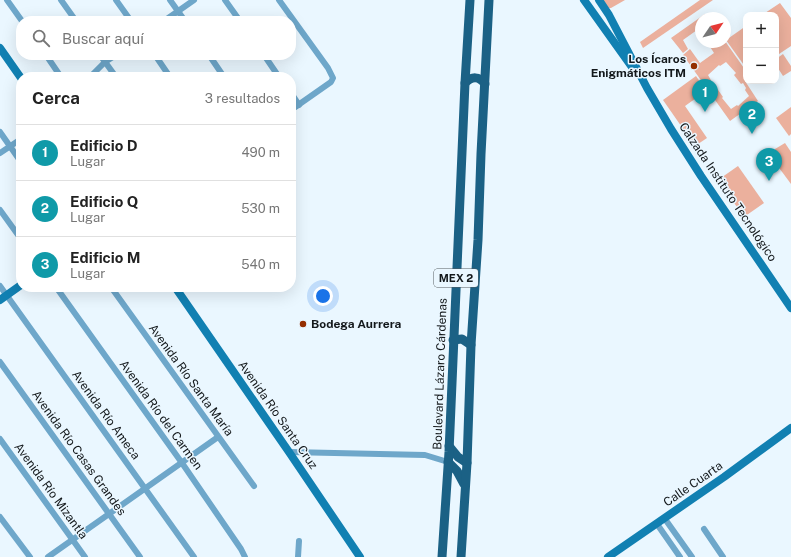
<!DOCTYPE html>
<html lang="es">
<head>
<meta charset="utf-8">
<style>
  body { margin:0; font-family:"Public Sans",sans-serif; background:#f2f2f2; color:#222 }
  .controls { position:absolute; right:12px; top:12px; display:grid; overflow:hidden; border-radius:8px; box-shadow:0 4px 16px #0002 }
  .controls button { width:36px; height:36px; display:grid; place-items:center; padding:0; border:0; border-bottom:1px solid #e0e0e0; background:#fff; color:#222; font:20px sans-serif }
  .compass { position:absolute; left:695px; top:12px; width:36px; height:36px; border-radius:50%; background:#fff; box-shadow:0 4px 16px #0002; rotate:55deg }
  .you { position:absolute; left:323px; top:296px; width:14px; height:14px; margin:-10px; border:3px solid #fff; border-radius:50%; background:#1a73e8; box-shadow:0 0 0 6px #1a73e833 }
  .badge { display:grid; place-items:center; width:26px; height:26px; border-radius:50%; background:#942e00; color:#fff; font-size:13px; font-weight:700 }
  .pin { position:absolute; translate:-50% -33px; filter:drop-shadow(0 1px 2px #0008) }
  .pin::after { content:''; position:absolute; top:21px; width:14px; height:12px; background:inherit; clip-path:polygon(0 0,100% 0,50% 100%) }
  .list { margin:0; padding:0; list-style:none }
  h2 { display:flex; justify-content:space-between; align-items:center; height:52px; margin:0; padding:0 16px; font-size:17px }
  h2 small { font-size:13px; font-weight:400; color:#767676 }
  .list li { display:grid; grid-template-columns:26px 1fr auto; gap:12px; align-items:center; box-sizing:border-box; height:56px; padding:0 16px; border-top:1px solid #e0e0e0 }
  .list b { display:block; font-size:15px; white-space:nowrap }
  .list p { margin:0; font-size:13px; white-space:nowrap; color:#767676 }
  .list em { font-size:13px; font-style:normal; color:#767676 }
  .icon { flex:none; width:22px; height:22px; fill:none; stroke:currentColor; stroke-width:2; stroke-linecap:round; stroke-linejoin:round }
  .map { position:relative; flex:none; width:791px; height:557px; overflow:hidden }
  .search { position:absolute; background:#fff; box-shadow:0 4px 16px #0002; left:16px; top:16px; width:280px; height:44px; display:flex; align-items:center; gap:10px; box-sizing:border-box; padding:0 14px; border-radius:16px; color:#767676; font-size:15px }
  .panel { position:absolute; background:#fff; box-shadow:0 4px 16px #0002; left:16px; top:72px; width:280px; height:220px; border-radius:16px }
  .map>svg:first-child { display:block }
  .green { fill:#ebb09d; fill-rule:evenodd }
  .lines { fill:none; stroke-linecap:round; stroke-linejoin:round }
  .street { stroke:#6ea7ca; stroke-width:6 }
  .secondary { stroke:#1180b2; stroke-width:8 }
  .primary { stroke:#1b6185; stroke-width:9 }
  .poi-dot { fill:#942e00; stroke:#eaf7ff; stroke-width:1.5 }
  .labels { text-anchor:middle; stroke-width:3; stroke-linejoin:round; paint-order:stroke }
  .shield { fill:#eaf7ff; stroke:#545b5f; stroke-width:1 }
  .shield-label { font-size:11px; font-weight:bold; fill:#13181b }
  .poi-label { font-size:12px; font-weight:bold; fill:#13181b; stroke:#eaf7ff; text-anchor:end }
  .street-label { font-size:12px; fill:#13181b; stroke:#eaf7ff }
</style>
</head>
<body>
<div class="map">
<svg width="791" height="557" viewBox="0 0 791 557">
  <rect width="100%" height="100%" fill="#eaf7ff"/>
  <g class="green">
    <polygon points="603,0 625,0 611,8 609,8"/>
    <polygon points="700,0 713,0 643,48 640,42"/>
    <polygon points="780,3 791,18 791,46 776,56 776,15 762,15"/>
    <polygon points="705,14 708,18 701,18 701,29 698,31 697,30 683,40 688,49 683,53 671,38"/>
    <polygon points="746,26 746,68 726,40"/>
    <path d="M725 41 746 71 745 81 758 101 730 121 683 55 690 49 700 63 714 53 707 42ZM726 62 736 73 734 75 741 84 743 83 746 88 745 90 749 96 738 106 737 105 731 109 722 98 723 97 716 87 715 88 711 83 712 82 708 75 719 65 720 66Z"/>
    <polygon points="783,54 791,66 791,71 783,76 776,65 776,59"/>
    <polygon points="696,76 706,91 685,106 707,138 695,146 663,100"/>
    <polygon points="791,107 791,134 789,136 776,118"/>
    <polygon points="785,143 791,152 791,184 774,161 775,149"/>
    <polygon points="738,166 764,203 744,217 718,180"/>
  </g>
  <g class="lines">
    <g class="street">
      <polyline points="7,0 22,21"/>
      <polyline points="61,0 76,21"/>
      <polyline points="116,0 131,21"/>
      <polyline points="170,0 185,21"/>
      <polyline points="225,0 240,21"/>
      <polyline points="279,0 328,68 333,78 331,82 291,110"/>
      <polyline points="164,21 194,0"/>
      <polyline points="46,55 61,77"/>
      <polyline points="100,55 116,77"/>
      <polyline points="155,55 170,77"/>
      <polyline points="209,55 224,77"/>
      <polyline points="264,55 279,77"/>
      <polyline points="90,77 105,62 116,55"/>
      <polyline points="291,93 299,105"/>
      <polyline points="0,132 21,162"/>
      <polyline points="0,153 21,139"/>
      <polyline points="0,210 21,239"/>
      <polyline points="0,286 194,557"/>
      <polyline points="56,287 182,463 241,549 245,557"/>
      <polyline points="111,287 254,486"/>
      <polyline points="0,362 140,557"/>
      <polyline points="0,439 85,557"/>
      <polyline points="289,452 425,455 448,462"/>
      <polyline points="0,517 30,557"/>
      <polyline points="665,519 692,557"/>
      <polyline points="657,524 680,557"/>
      <polyline points="704,529 723,557"/>
      <polyline points="48,557 218,437"/>
      <polyline points="298,557 299,541"/>
    </g>
    <g class="secondary">
      <polyline points="584,0 634,70"/>
      <polyline points="599,0 609,15 647,88 671,129 701,176 791,308"/>
      <polyline points="0,48 21,78"/>
      <polyline points="175,287 289,452 360,557"/>
      <polyline points="0,300 21,285"/>
      <polyline points="608,557 724,477 791,428"/>
    </g>
    <g class="primary">
      <path d="M465 83C472 76 479 76 485 84"/>
      <polyline points="453,340 462,339 471,345"/>
      <polyline points="449,446 458,457 467,463"/>
      <polyline points="448,462 457,471 464,484"/>
      <polyline points="442,557 449,452 465,83 470,0"/>
      <polyline points="461,557 467,463 471,345 478,240 481,154 489,0"/>
    </g>
  </g>
  <g class="poi-dot">
    <circle cx="694" cy="66" r="4"/>
    <circle cx="303" cy="324" r="4"/>
  </g>
  <g class="labels">
    <rect class="shield" x="434" y="269" width="44" height="18" rx="3"/>
    <g class="shield-label">
      <text x="456" y="282">MEX 2</text>
    </g>
    <g class="poi-label">
      <text x="686" y="63">Los Ícaros<tspan x="686" dy="14">Enigmáticos ITM</tspan></text>
      <text x="311" y="328" text-anchor="start">Bodega Aurrera</text>
    </g>
    <g class="street-label">
      <text transform="translate(728 192) rotate(56)" y="4">Calzada Instituto Tecnológico</text>
      <text transform="translate(440 374) rotate(-88)" y="4">Boulevard Lázaro Cárdenas</text>
      <text transform="translate(191 380) rotate(54)" y="4">Avenida Río Santa María</text>
      <text transform="translate(106 415) rotate(54)" y="4">Avenida Río Ameca</text>
      <text transform="translate(161 415) rotate(54)" y="4">Avenida Río del Carmen</text>
      <text transform="translate(278 415) rotate(55)" y="4">Avenida Río Santa Cruz</text>
      <text transform="translate(79 453) rotate(54)" y="4">Avenida Río Casas Grandes</text>
      <text transform="translate(693 484) rotate(-35)" y="4">Calle Cuarta</text>
      <text transform="translate(51 491) rotate(54)" y="4">Avenida Río Mizantla</text>
    </g>
  </g>
</svg>
<div class="controls">
<button>+</button>
<button>−</button>
</div>
<svg class="compass" viewBox="-18 -18 36 36"><path d="M0-13l5 13h-10z" fill="#e53935"/><path d="M0 13l5-13h-10z" fill="#767676"/></svg>
<div class="you"></div>
<div class="pin badge" style="left:705px;top:112px;background:#0f9aa8">1</div>
<div class="pin badge" style="left:752px;top:134px;background:#0f9aa8">2</div>
<div class="pin badge" style="left:769px;top:181px;background:#0f9aa8">3</div>
<div class="search"><svg class="icon" aria-label="search" viewBox="0 0 24 24"><circle cx="10" cy="10" r="6"/><path d="M15 15l6 6"/></svg>Buscar aquí</div>
<section class="panel">
<h2>Cerca<small>3 resultados</small></h2>
<ul class="list">
<li><span class="badge" style="background:#0f9aa8">1</span><div><b>Edificio D</b><p>Lugar</p></div><em>490 m</em></li>
<li><span class="badge" style="background:#0f9aa8">2</span><div><b>Edificio Q</b><p>Lugar</p></div><em>530 m</em></li>
<li><span class="badge" style="background:#0f9aa8">3</span><div><b>Edificio M</b><p>Lugar</p></div><em>540 m</em></li>
</ul>
</section>
</div>
</body>
</html>
